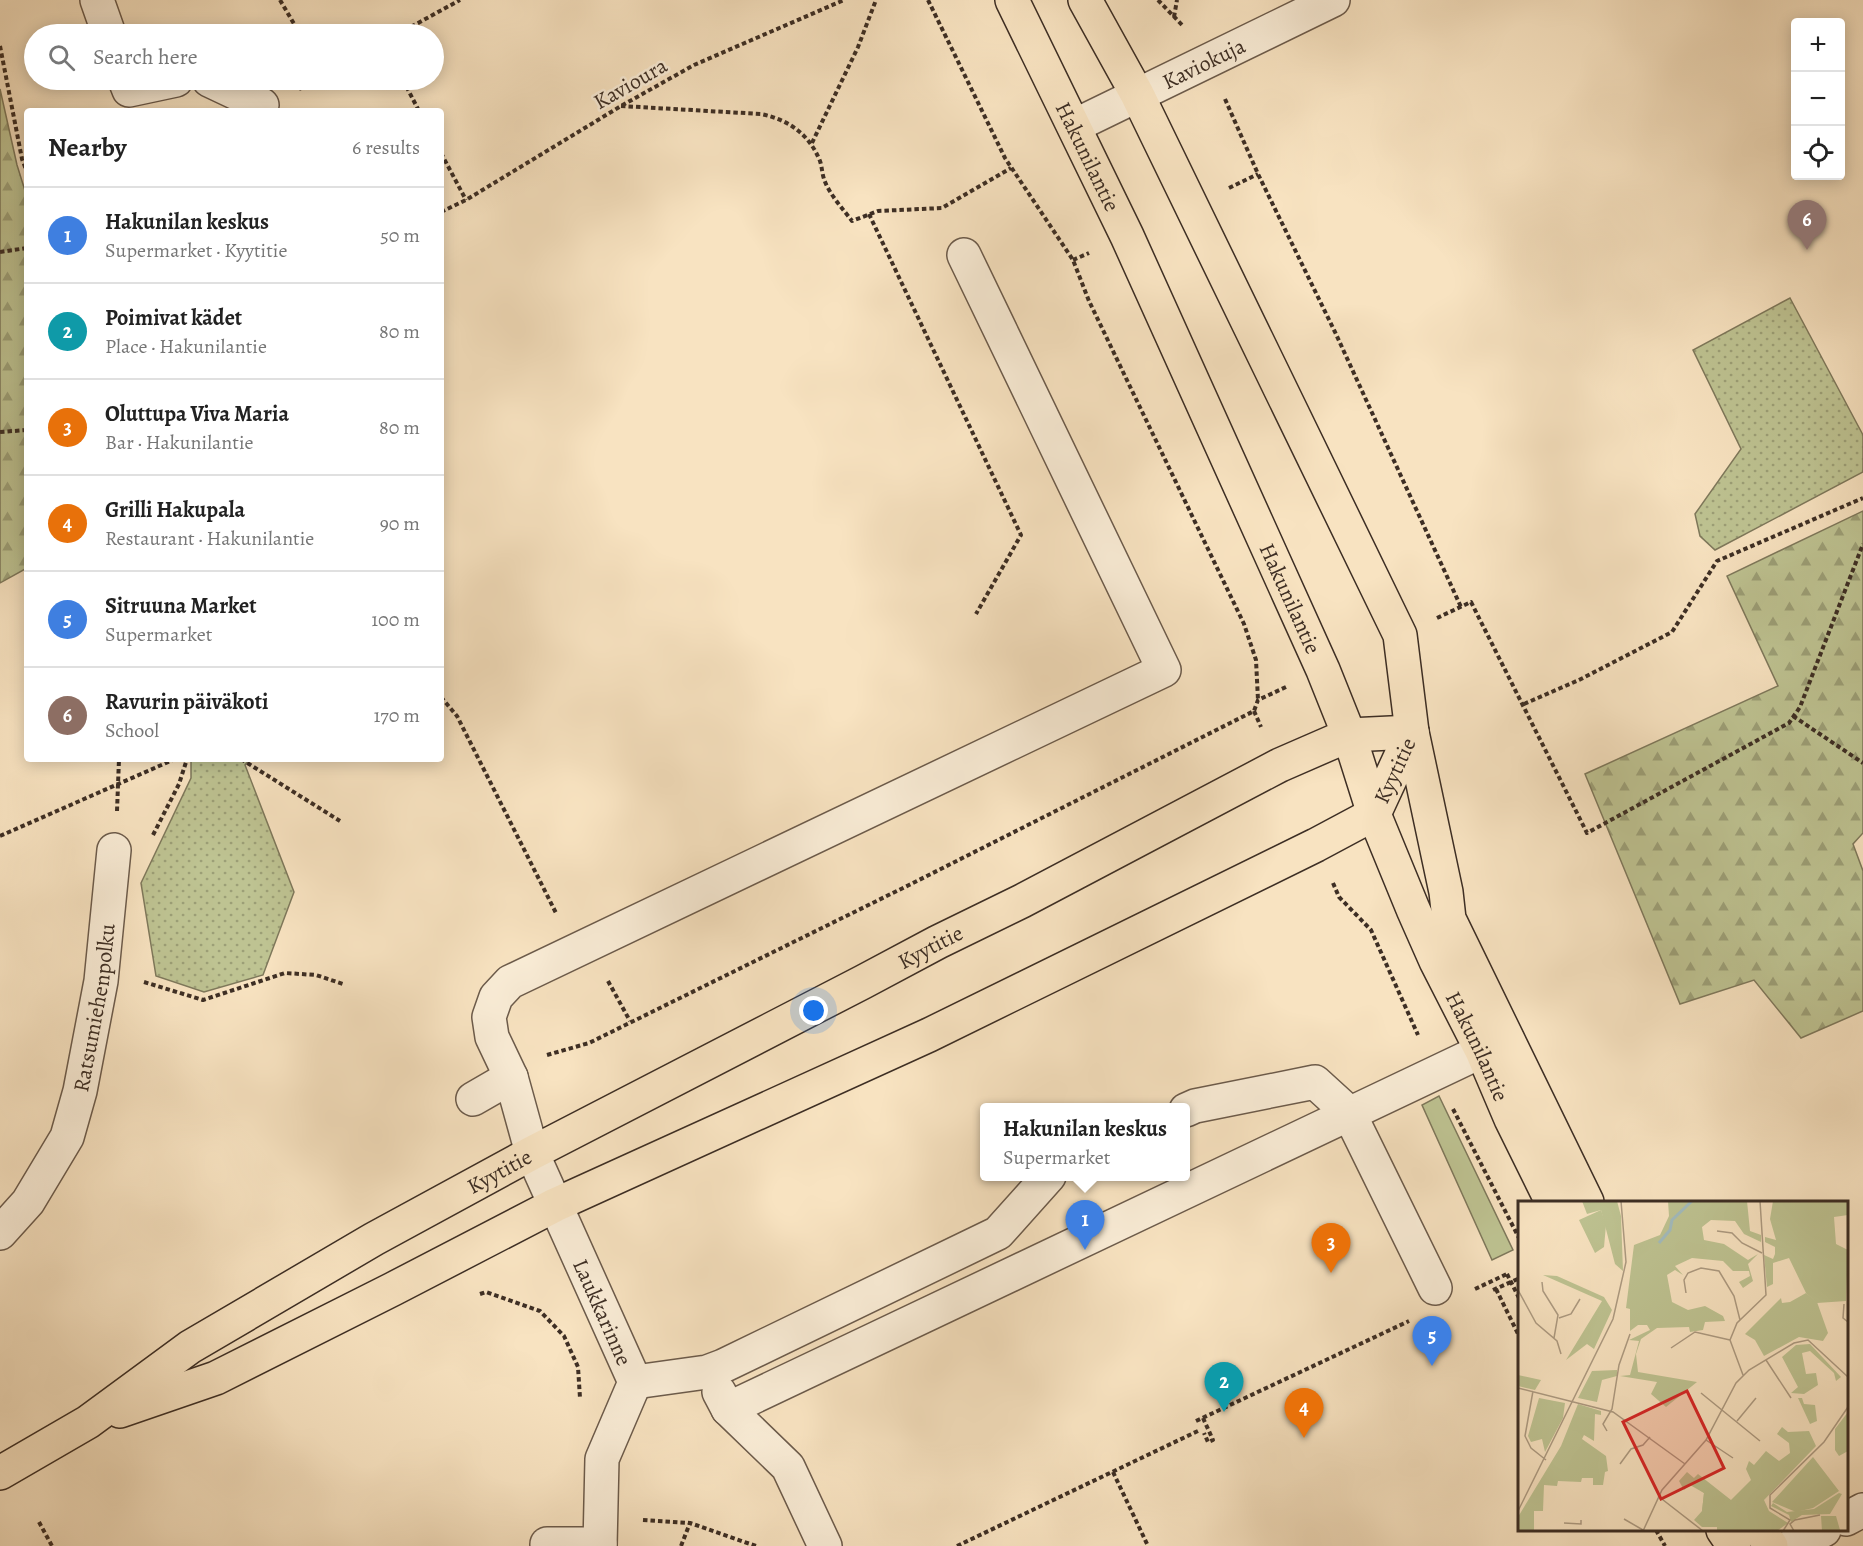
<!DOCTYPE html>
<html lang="en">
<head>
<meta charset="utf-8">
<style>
  body { margin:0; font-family:Alegreya,serif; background:#f2f2f2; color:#222 }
  .controls { position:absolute; right:18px; top:18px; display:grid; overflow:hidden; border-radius:6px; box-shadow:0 3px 15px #0003 }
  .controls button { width:54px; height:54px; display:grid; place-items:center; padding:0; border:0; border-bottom:2px solid #e0e0e0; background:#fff; color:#222; font:30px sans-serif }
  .you { position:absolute; left:814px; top:1011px; width:21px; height:21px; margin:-15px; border:4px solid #fff; border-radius:50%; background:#1a73e8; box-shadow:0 0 0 9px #1a73e833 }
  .badge { display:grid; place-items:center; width:39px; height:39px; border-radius:50%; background:#8f2418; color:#fff; font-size:20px; font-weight:700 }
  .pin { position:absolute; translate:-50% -50px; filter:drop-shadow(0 2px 3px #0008) }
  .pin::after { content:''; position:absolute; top:32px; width:21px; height:18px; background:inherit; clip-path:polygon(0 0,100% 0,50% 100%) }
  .popup { position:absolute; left:980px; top:1103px; width:210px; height:78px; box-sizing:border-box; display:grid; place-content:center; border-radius:6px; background:#fff; filter:drop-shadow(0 2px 4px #0005); font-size:20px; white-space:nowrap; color:#767676 }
  .popup b { font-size:22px; color:#222 }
  .popup::after { content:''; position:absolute; left:50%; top:100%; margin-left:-12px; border:12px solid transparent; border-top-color:#fff }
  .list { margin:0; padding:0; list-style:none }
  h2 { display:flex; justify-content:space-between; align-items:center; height:78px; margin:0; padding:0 24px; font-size:26px }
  h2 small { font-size:20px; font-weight:400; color:#767676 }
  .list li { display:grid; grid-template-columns:39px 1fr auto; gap:18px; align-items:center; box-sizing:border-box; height:96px; padding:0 24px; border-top:2px solid #e0e0e0 }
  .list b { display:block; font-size:22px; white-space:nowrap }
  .list p { margin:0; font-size:20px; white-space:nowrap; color:#767676 }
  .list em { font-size:20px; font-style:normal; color:#767676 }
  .icon { flex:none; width:33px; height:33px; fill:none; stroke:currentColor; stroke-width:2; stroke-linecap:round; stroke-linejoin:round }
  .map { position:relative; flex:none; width:1863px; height:1546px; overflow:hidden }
  .search { position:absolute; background:#fff; box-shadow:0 3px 15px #0003; left:24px; top:24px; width:420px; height:66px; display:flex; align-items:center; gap:15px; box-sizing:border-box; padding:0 21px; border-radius:33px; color:#767676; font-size:22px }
  .panel { position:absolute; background:#fff; box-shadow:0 3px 15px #0003; left:24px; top:108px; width:420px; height:654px; border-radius:6px }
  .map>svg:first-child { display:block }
  .green { fill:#bec392; stroke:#7e785b; stroke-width:1.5 }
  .forest { fill:url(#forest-firs); stroke:#7e785b; stroke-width:1.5 }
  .park { fill:url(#park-dots); stroke:#7e785b; stroke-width:1.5 }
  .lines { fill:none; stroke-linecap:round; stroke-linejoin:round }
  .minor-casing { stroke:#6c5b4b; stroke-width:36 }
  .major-casing { stroke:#3d2e24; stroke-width:36 }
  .path { stroke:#3d2e24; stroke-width:4; stroke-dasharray:4.5 3; stroke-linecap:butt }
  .minor { stroke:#faedd7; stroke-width:33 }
  .major { stroke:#f8e3c1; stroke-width:33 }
  .path-bridge { stroke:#3d2e24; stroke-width:4; stroke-dasharray:4.5 3; stroke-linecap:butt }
  .labels { text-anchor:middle; stroke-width:5; stroke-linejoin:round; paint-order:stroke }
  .street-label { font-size:22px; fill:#3d2e24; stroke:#faedd7 }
  .inset-river { fill:none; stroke:#a2bbbd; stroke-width:3 }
  .inset-road { fill:none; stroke:#ad9b82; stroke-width:1.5 }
  .view { fill:#d62828; fill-opacity:0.15; stroke:#d62828; stroke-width:3 }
  .inset-edge { fill:none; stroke:#3d2e24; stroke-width:3 }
</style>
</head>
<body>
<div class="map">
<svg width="1863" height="1546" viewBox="0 0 1863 1546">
  <defs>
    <pattern id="forest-firs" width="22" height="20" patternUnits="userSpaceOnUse" patternTransform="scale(1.5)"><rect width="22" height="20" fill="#bec392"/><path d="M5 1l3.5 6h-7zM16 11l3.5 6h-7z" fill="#9c9f77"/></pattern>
    <pattern id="park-dots" width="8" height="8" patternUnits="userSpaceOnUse" patternTransform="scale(1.5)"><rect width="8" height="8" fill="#bec392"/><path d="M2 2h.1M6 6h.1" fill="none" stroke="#9c9f77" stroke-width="1.8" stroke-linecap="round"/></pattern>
  </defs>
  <rect width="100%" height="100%" fill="#f8e3c1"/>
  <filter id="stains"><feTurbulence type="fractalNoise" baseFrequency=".00333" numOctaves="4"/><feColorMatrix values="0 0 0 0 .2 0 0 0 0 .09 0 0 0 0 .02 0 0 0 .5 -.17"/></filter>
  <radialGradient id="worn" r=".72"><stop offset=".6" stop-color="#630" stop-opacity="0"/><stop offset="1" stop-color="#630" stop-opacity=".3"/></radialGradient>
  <polygon class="green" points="1439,1096 1513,1250 1492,1260 1422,1105"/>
  <g class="forest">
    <polygon points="0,89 17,165 27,197 27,568 0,583"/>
    <polygon points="1863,511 1863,833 1853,844 1863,871 1863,1011 1801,1038 1754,980 1680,1004 1585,774 1778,686 1727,576"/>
  </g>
  <g class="park">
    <polygon points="1790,298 1863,435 1863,472 1715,550 1700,536 1695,514 1741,449 1693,350"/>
    <polygon points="191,759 250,759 245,765 294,892 263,975 204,992 156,976 141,883 191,778"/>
  </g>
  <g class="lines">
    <defs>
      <g id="minor">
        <polyline points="97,0 109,34"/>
        <polyline points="125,80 129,90 176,80"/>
        <polyline points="209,80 262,105"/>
        <path id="s1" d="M1074 126 1333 0"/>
        <polyline points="473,1099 511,1077"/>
        <polyline points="1186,1110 1195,1106 1315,1082 1349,1113 1435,1288"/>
        <path id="s2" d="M0 1233 28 1202 67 1137 80 1091 101 981 114 850"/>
        <polyline points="635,1382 707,1372 723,1366 998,1233 1049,1176"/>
        <polyline points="719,1392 728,1409 788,1467 825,1546"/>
        <polyline points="728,1409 1507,1039"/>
        <polyline points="1846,1519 1863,1510"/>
        <polyline points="547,1544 600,1544"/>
        <polyline points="600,1546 602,1459 635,1382 532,1153 511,1077 492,1037 489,1017 496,997 510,982 1164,670 964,255"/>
        <polyline points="1791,1546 1824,1530"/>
      </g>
      <g id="major">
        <path id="s3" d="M1012 0 1127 236 1323 670 1349 735 1374 814 1413 909 1436 961 1482 1051 1511 1119 1552 1202"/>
        <polyline points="1085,0 1137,94 1400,635 1412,732 1446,892 1449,919 1587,1202"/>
        <path id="s4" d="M120 1411 216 1378 393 1289 555 1205 929 1035 1316 845 1374 814 1412 732"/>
        <path id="s5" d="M0 1473 88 1422 190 1347 374 1239 532 1153 863 982 938 942 1022 901 1280 765 1349 735 1412 732"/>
        <polyline points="1723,1530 1734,1546"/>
        <polyline points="1760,1530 1771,1546"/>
      </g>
    </defs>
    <use href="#minor" class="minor-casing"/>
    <use href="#major" class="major-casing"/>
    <g class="path">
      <polyline points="280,0 300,34"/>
      <polyline points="928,0 1005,158 1073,260 1089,301 1244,624 1256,660 1258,700"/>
      <polyline points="1158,0 1184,27"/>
      <polyline points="1174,17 1177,0"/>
      <polyline points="398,34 460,0"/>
      <polyline points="0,46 22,159 27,172"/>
      <polyline points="403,80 419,111"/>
      <polyline points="299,89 322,80"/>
      <polyline points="1225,99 1258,174 1335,332 1461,607"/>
      <path d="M621 106 761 114C789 120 809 134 820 161 822 167 822 173 824 179 829 194 843 209 852 221L878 211 942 208 1011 168"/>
      <polyline points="812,143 858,47 876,0"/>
      <polyline points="441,153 466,200"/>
      <polyline points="1229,188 1258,174"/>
      <polyline points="441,212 466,200 621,106 694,65 844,0"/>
      <polyline points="869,214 1021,535 976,614"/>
      <polyline points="0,252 27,248"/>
      <polyline points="1073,260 1089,253"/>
      <polyline points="0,432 27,430"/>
      <polyline points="1437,618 1471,602 1587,833 1789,723 1800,707 1863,544"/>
      <polyline points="441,697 457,716 556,913"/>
      <polyline points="1524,704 1579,680 1672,632 1717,561 1863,498"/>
      <polyline points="1254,711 1261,727"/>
      <polyline points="1793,716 1863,763"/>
      <polyline points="241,759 340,821"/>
      <polyline points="117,811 119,759"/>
      <polyline points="153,835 179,784 187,759"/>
      <polyline points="0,836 175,759"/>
      <polyline points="1333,883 1339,897 1371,930 1418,1035"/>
      <polyline points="608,981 630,1021"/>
      <polyline points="144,982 203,1000 285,973 316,975 343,984"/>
      <polyline points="547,1055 589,1043 909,885 1254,711 1258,700 1286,687"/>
      <polyline points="1453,1109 1520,1240"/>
      <polyline points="1475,1289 1507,1274"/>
      <polyline points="1496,1289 1520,1338"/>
      <polyline points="1493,1290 1520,1278"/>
      <polyline points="480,1294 486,1292 540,1311 564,1336 578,1367 580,1398"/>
      <polyline points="1203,1418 1213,1440 1208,1442 1204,1433"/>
      <polyline points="1196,1421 1409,1321"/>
      <polyline points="1113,1472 1148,1546"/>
      <polyline points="643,1520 690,1523"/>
      <polyline points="39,1522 52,1546"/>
      <polyline points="1656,1530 1665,1546"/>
      <polyline points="681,1546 690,1523 756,1546"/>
      <polyline points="957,1546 1200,1430"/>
    </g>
    <use href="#minor" class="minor"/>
    <use href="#major" class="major"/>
    <polyline class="path-bridge" points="1507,1274 1520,1300"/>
  </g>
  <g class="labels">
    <g class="street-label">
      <text dy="8" stroke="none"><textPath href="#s1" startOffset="144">Kaviokuja</textPath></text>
      <text transform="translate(630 83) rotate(-30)" y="8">Kavioura</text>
      <text dy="8" stroke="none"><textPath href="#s3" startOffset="174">Hakunilantie</textPath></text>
      <text dy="8" stroke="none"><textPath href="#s3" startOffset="660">Hakunilantie</textPath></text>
      <text dy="8" stroke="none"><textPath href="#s4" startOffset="1438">Kyytitie</textPath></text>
      <text dy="8" stroke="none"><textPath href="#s5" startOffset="1070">Kyytitie</textPath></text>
      <text dy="8" stroke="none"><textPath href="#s2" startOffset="250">Ratsumiehenpolku</textPath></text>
      <text dy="8" stroke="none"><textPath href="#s3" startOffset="1146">Hakunilantie</textPath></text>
      <text dy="8" stroke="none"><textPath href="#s5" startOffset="584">Kyytitie</textPath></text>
      <text transform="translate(603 1312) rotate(66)" y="8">Laukkarinne</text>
    </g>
  </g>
  <g transform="translate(1518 1201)">
    <rect width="330" height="330" fill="#f8e3c1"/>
    <path d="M64 0H99L103 15 105 70 97 63 83 9 69 13ZM0 174 23 179 17 189 0 185ZM295 256 321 290 295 307 278 311 254 301ZM303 315H318L322 329 304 330Z" fill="#bec392"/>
    <path d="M150 0H229L232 30 243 34V41L226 33 217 20 193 19 184 26 186 39 206 43 230 59 240 53 230 63 235 80 225 87 221 81 232 75 231 70H215L205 60 174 57 157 65 165 74 157 69 149 74 154 101 170 109 187 105 205 115 207 120 187 121 185 129 172 131 171 126 139 127 123 138 118 153 120 171 179 181 148 206 133 193 139 181 102 175 112 174 121 140 111 139 132 129 129 124H120L112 130V108L108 107 116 44 142 34 151 15ZM255 0H330V14L316 16 318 43 330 49 328 100 299 102 288 92 271 57 255 62V83L249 86 246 54 255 58 257 53V46L247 41V36L258 39 252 18ZM83 9 88 24 86 46 77 52 61 19ZM25 74 39 75 86 96 94 109 76 148 69 143 48 159 84 100ZM292 143 323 176 318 180 316 172 292 150 284 152 288 173 298 172 300 184 286 193 273 192 280 186 264 156 278 144ZM99 169V175L84 179 79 201 60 197 74 170ZM21 197 47 202 45 217 27 251 24 238 13 241 10 235ZM60 203 83 210V214L77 213 76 240 66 234 64 238 88 255 90 270 87 271 85 284H75V277H64L63 281 40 280 39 285 26 284 25 310H16V330H0V316L43 245ZM264 226 270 231 291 230 298 245 246 299 251 310 270 322 259 330H199V324L184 310 186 292 172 284 166 289 161 280 169 271 176 277 180 273 213 299 233 279 228 268 231 260 236 264 248 250 261 260 272 252 271 242 259 233ZM321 292 324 293 312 313 284 314 273 321 271 314 253 305 255 302 269 311 296 308Z" fill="#bec392"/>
    <path d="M288 92 299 101 310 132 305 140 281 136 246 155 237 139 227 133 263 97 264 102 272 101ZM280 197H284L286 203 297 204 299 220 292 223ZM330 211V250L321 255 317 249V228ZM178 286H188L214 303 248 312 256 321 255 330H199V326H184L176 319 184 310 186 292Z" fill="#bec392"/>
    <path class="inset-river" d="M141 42 152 29 154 19 174 0"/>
    <path class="inset-road" d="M199 30 214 32 224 42 244 52M24 81 25 90 40 114 36 137M0 89 18 122 39 140 43 153M168 92 166 79 170 72 183 67 201 70 216 95 222 119M326 103 325 117 330 121M41 117 53 113 62 98M153 147 177 131 212 139M248 159 273 197M225 174 212 139 219 122 248 94 242 0M0 187 95 211 167 263M15 190 7 235 13 247 28 259M183 192 242 240M219 220 238 197M89 230 85 223 94 208 101 164 112 133M188 239 215 257M102 263 113 248 125 244 132 236M140 295 185 330M0 310 95 118 108 61 103 0M106 318 125 329M46 322 63 323V319M125 330 144 289 188 239 218 182 231 169 276 142 290 139 330 176M265 330 272 319 252 307V294L306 241 330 206M276 330 272 323 277 319 302 314"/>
    <path class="view" d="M169 190 206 267 143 298 105 221Z"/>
    <rect width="330" height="330" class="inset-edge"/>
  </g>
  <rect width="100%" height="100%" filter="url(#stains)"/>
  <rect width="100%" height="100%" fill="url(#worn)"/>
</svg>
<div class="controls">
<button>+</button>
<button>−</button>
<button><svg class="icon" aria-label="locate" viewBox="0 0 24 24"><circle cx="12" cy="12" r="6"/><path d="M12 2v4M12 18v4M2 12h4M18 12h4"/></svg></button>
</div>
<div class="you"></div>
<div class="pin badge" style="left:1085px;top:1250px;background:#3f7fe0">1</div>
<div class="popup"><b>Hakunilan keskus</b>Supermarket</div>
<div class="pin badge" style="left:1224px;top:1412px;background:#0f9aa8">2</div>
<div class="pin badge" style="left:1331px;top:1273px;background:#e8710a">3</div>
<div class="pin badge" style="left:1304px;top:1438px;background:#e8710a">4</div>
<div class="pin badge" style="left:1432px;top:1366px;background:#3f7fe0">5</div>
<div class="pin badge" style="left:1807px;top:250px;background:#8d6e63">6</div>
<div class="search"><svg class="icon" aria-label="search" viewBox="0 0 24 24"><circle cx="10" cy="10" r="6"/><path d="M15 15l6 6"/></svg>Search here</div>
<section class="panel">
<h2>Nearby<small>6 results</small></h2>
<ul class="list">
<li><span class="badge" style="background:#3f7fe0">1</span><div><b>Hakunilan keskus</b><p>Supermarket · Kyytitie</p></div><em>50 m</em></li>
<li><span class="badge" style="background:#0f9aa8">2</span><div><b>Poimivat kädet</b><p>Place · Hakunilantie</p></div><em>80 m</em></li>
<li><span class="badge" style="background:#e8710a">3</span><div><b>Oluttupa Viva Maria</b><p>Bar · Hakunilantie</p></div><em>80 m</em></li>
<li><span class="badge" style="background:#e8710a">4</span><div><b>Grilli Hakupala</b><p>Restaurant · Hakunilantie</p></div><em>90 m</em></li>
<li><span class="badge" style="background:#3f7fe0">5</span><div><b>Sitruuna Market</b><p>Supermarket</p></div><em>100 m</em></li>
<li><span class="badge" style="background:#8d6e63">6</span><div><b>Ravurin päiväkoti</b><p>School</p></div><em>170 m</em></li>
</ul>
</section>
</div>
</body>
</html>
